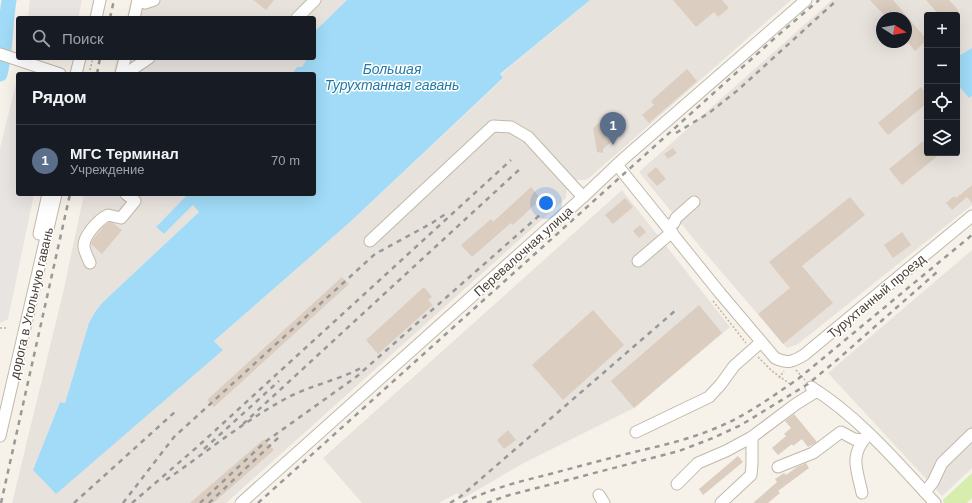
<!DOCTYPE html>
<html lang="ru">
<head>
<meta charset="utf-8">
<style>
  body { margin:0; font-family:Helvetica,sans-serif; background:#20242c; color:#f1f3f6 }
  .controls { position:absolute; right:12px; top:12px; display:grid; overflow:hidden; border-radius:4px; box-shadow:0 4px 16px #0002 }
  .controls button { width:36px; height:36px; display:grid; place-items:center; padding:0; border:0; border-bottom:1px solid #363941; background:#171b24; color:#f1f3f6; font:20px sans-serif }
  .compass { position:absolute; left:876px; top:12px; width:36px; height:36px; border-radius:50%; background:#171b24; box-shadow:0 4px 16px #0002; rotate:101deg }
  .you { position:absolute; left:546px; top:203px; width:14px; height:14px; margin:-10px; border:3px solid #fff; border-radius:50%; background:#1a73e8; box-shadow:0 0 0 6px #1a73e833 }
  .badge { display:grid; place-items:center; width:26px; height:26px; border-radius:50%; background:#d93025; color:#fff; font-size:13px; font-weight:700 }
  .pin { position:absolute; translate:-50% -33px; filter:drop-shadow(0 1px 2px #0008) }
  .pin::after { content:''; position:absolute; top:21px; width:14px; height:12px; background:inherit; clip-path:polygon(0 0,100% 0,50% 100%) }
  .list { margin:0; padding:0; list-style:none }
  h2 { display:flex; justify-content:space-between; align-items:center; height:52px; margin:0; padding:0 16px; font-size:17px }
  h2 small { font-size:13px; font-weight:400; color:#9ea1a6 }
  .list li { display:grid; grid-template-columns:26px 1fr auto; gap:12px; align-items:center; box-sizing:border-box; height:72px; padding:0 16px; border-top:1px solid #363941 }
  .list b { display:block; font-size:15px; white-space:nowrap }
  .list p { margin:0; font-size:13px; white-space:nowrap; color:#9ea1a6 }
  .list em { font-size:13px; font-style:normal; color:#9ea1a6 }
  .icon { flex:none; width:22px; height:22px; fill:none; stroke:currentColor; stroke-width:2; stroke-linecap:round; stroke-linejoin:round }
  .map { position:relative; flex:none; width:972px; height:503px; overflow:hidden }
  .search { position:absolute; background:#171b24; box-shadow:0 4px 16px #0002; left:16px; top:16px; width:300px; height:44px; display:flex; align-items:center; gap:10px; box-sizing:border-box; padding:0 14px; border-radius:4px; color:#9ea1a6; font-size:15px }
  .panel { position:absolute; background:#171b24; box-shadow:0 4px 16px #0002; left:16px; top:72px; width:300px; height:124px; border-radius:4px }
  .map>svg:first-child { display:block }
  .industrial { fill:#e8e2dd; fill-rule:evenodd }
  .green { fill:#d6edae }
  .parking { fill:#e7e4e1 }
  .water { fill:#a1dbf7 }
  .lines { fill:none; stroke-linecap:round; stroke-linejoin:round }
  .river { stroke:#a1dbf7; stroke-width:15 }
  .building { fill:#dbcec0 }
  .minor-casing { stroke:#c2b8aa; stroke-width:13 }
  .path { stroke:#c5b29a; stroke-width:1.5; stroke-dasharray:2 2; stroke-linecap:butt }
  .minor { stroke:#fff; stroke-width:11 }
  .rail { stroke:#989898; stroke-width:2.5; stroke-dasharray:5 5; stroke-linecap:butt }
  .labels { text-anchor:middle; stroke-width:3; stroke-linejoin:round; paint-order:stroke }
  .street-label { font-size:13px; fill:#4a4136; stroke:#fff }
  .water-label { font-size:14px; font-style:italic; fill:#227aa6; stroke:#fff }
</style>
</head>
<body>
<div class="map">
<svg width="972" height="503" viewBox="0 0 972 503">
  <rect width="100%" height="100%" fill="#f6f1e9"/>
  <g class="industrial">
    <polygon points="131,0 347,0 314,32 314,18 127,18"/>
    <polygon points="590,0 791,0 589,178 585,180 573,180 567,186 566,198 226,503 12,503 63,293 84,194 188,194 156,227 164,234 193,205 199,212 102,303 95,312 75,369 65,403 60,402 33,470 223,350 214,341 349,223 503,79 500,75"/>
    <path d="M832 0H972V48L957 57V15H927V153H957V84L969 98 972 96V205L798 344 787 348 706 254 639 172ZM882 18H906V42H882Z"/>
    <polygon points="117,58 306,58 307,59 302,68 297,67 292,74 113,74"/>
    <polygon points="622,190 730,327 634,408 522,464 462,499 457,493 439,503 362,503 323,458"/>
    <polygon points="972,250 972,468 942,496 828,373"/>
  </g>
  <polygon class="green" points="972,473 972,498 967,503 944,503 943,500"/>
  <g class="parking">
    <polygon points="30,0 82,0 78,18 28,18"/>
    <polygon points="18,76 18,194 34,194 8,319 0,323 0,148"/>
  </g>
  <g class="water">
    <polygon points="347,0 590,0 500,74 503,78 349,223 214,341 223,350 56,494 33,470 60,402 65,403 89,323 95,312 102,303 199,212 193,205 164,234 156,227 188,194 314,194 314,74 292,74 297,67 302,67 307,59 306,58 314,58 314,32"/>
    <polygon points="972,48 972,96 969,98 957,84 957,57"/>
  </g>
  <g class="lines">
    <path class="river" d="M0 74C6 51 5 24 9 0"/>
  </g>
  <g class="building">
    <polygon points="253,0 274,0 266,10"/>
    <polygon points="673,0 722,0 729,8 718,17 714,12 696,27"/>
    <polygon points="870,0 893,0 927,40 915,51 906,40 906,18 887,18"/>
    <polygon points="926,0 949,0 959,11 955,15 939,15"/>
    <polygon points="687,69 697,81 649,123 642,115 654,105 651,101"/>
    <polygon points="921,87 927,94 927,103 888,135 878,123"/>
    <polygon points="613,112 619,135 603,149 603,153 597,152 593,128"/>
    <polygon points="927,138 927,153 941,153 902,185 889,169"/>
    <polygon points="673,148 677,153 668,159 664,154"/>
    <polygon points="656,167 666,179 657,186 647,175"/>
    <polygon points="972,185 972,203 967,197 952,210 946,203 954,196 956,198"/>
    <polygon points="531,187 541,199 513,225 511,223 472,257 461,245 491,219 493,222"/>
    <polygon points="850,197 865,215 802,266 833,303 783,344 758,314 790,288 769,262"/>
    <polygon points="625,198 633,207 613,224 605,215"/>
    <polygon points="109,222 113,223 122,230 102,254 91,244 93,239 103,227"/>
    <polygon points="640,225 646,232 639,238 633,231"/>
    <polygon points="902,232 911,245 893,258 884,245"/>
    <polygon points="342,277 349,284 214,407 207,400"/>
    <polygon points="424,287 432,297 428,300 433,305 378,354 366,340"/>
    <polygon points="699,305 722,333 634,408 611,381"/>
    <polygon points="593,310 624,345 563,400 532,365"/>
    <polygon points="794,414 817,442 808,447 802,439 793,446 792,444 778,455 772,448 786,436 784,434 791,428 785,421"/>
    <polygon points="508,430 516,440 504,449 497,440"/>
    <polygon points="264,439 274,450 213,503 190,503"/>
    <polygon points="738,456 743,462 703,495 699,489"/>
    <polygon points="806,463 809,468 778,491 780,493 768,503 753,503 777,482 775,479 784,473 786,475 797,467"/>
  </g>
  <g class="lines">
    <defs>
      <g id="minor">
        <polyline points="138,1 145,3 154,0"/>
        <polyline points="96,18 100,0"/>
        <polyline points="134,18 138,0"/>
        <polyline points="297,18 315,0"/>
        <polyline points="0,54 60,74"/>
        <polyline points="76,74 80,58"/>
        <polyline points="121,74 125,58"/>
        <polyline points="125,74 149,58"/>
        <path d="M617 165 720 293 775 358C788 364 792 362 804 355L972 216"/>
        <polyline points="667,226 674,223 676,218 694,202"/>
        <polyline points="39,234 48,194"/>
        <polyline points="370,241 493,126 511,127 528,137 583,197"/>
        <polyline points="638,261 672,232"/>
        <path d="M90 263C88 258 85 253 84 247 83 236 98 220 108 215L121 218 135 201 126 194"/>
        <path d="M811 387C859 417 897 462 935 503"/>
        <polyline points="636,432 709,397 721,384 734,366 761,342"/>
        <polyline points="0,436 56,194"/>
        <polyline points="778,467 813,453 841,432 854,439 863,440"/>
        <polyline points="677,484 698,463 726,451 752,437 796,404 817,391"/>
        <polyline points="925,492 933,482 942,463 972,434"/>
        <path d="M862 493C857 469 849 456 867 436"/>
        <polyline points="599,495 604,503"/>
        <polyline points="241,503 583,197 622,160 806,0"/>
        <polyline points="721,503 751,475 752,464 752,437"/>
      </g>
    </defs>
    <use href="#minor" class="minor-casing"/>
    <g class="path">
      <polyline points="89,74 93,58"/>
      <polyline points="713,301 746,343"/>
      <polyline points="0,328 8,328"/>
      <polyline points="758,357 772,371 790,384"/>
      <polyline points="796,370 805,380"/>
      <polyline points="779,378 784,371"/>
    </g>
    <use href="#minor" class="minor"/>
    <g class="rail">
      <polyline points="110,18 114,0"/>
      <polyline points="97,74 100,58"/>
      <polyline points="676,133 709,113 738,90 837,0"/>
      <polyline points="243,424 521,168"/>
      <polyline points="204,449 279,381"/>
      <path d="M166 480C205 453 243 422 285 399 308 386 336 381 361 368"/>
      <polyline points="1,503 70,194"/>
      <polyline points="74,503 176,411"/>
      <polyline points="123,503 174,437 375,254 432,223 447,213"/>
      <polyline points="132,503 196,448 511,160"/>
      <polyline points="200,503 265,442 356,377 541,214"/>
      <polyline points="209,503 279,437"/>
      <polyline points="258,503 776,37 819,0"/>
      <polyline points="450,503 460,497 676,310"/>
      <path d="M463 503C489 489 518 482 546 475 573 468 599 461 626 454 655 447 684 441 711 430 743 418 770 398 798 379L972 235"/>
      <polyline points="487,503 506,496 679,451 713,438 741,425 808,384 837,360 937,272"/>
    </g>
  </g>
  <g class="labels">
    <g class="street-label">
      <text transform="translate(523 251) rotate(-42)" y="5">Перевалочная улица</text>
      <text transform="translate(876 296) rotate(-40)" y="5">Турухтанный проезд</text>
      <text transform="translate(31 303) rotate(-77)" y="5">дорога в Угольную гавань</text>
    </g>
    <g class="water-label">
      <text x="392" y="74">Большая<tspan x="392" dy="16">Турухтанная гавань</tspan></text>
    </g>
  </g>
</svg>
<div class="controls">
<button>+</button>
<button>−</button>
<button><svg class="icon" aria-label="locate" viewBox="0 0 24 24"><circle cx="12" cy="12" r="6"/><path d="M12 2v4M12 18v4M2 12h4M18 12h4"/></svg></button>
<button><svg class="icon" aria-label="layers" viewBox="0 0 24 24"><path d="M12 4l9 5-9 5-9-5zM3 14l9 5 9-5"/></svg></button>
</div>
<svg class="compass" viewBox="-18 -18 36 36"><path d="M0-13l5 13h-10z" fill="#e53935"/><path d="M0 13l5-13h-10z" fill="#9ea1a6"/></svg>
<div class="you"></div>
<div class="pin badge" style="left:613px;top:145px;background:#5c6f8a">1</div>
<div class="search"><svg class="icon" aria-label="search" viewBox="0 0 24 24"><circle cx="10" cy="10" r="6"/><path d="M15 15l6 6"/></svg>Поиск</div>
<section class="panel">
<h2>Рядом<small></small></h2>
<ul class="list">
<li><span class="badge" style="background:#5c6f8a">1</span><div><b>МГС Терминал</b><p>Учреждение</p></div><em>70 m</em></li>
</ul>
</section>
</div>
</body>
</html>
